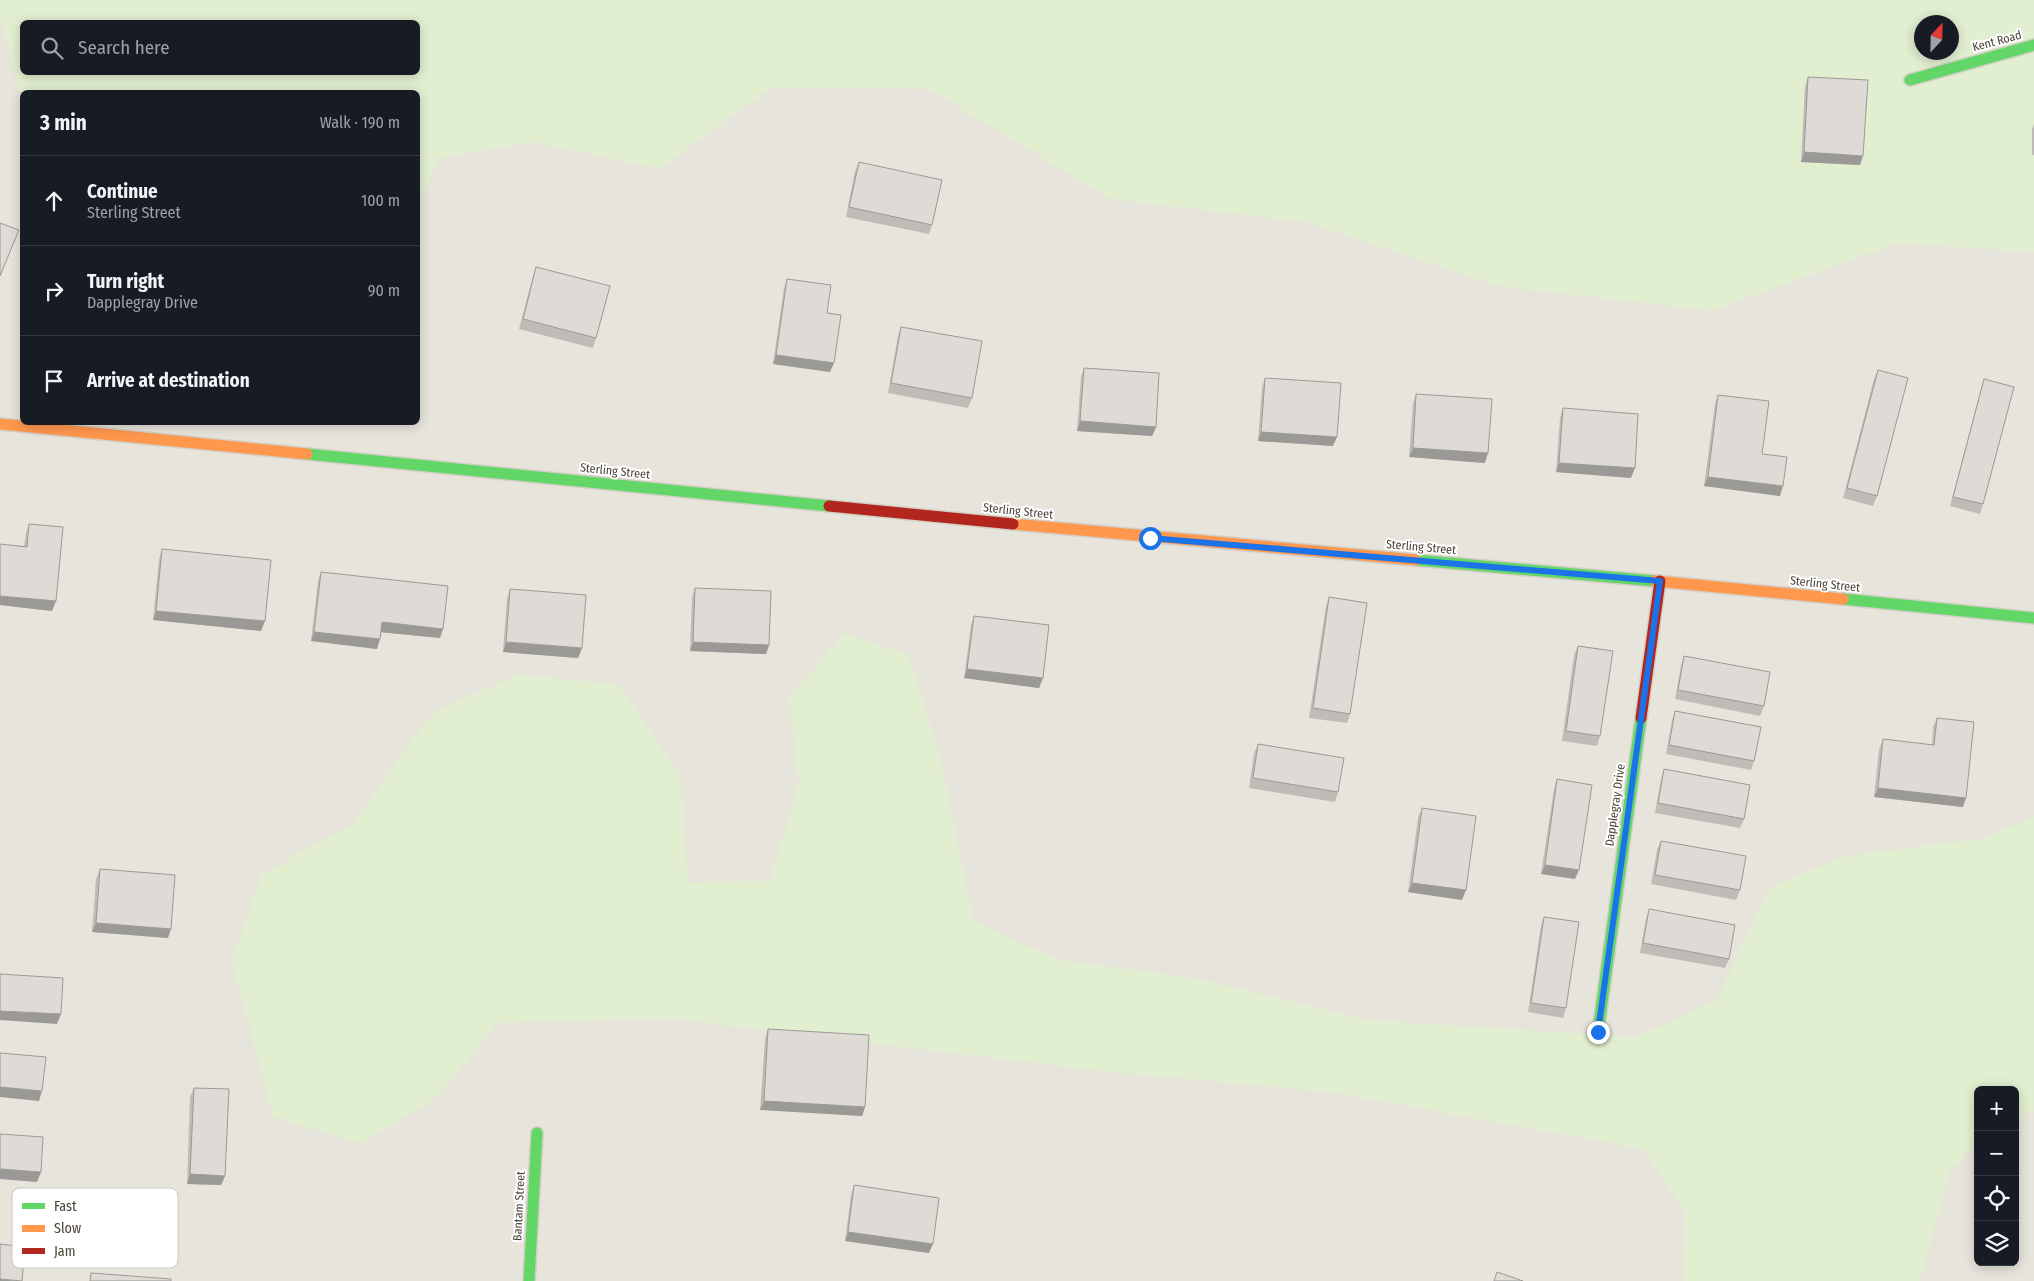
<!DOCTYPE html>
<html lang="en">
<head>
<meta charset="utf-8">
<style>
  body { margin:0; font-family:"Fira Sans Condensed",sans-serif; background:#20242c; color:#f1f3f6 }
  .controls { position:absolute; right:15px; bottom:15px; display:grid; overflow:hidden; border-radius:8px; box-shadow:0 2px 12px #0003 }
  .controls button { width:45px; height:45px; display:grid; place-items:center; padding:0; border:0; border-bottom:1px solid #363941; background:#171b24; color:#f1f3f6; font:25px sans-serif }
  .compass { position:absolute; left:1914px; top:15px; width:45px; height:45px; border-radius:50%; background:#171b24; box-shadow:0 2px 12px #0003; rotate:22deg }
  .stop { position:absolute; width:15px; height:15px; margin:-11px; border:4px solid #1a73e8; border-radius:50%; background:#fff }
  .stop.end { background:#1a73e8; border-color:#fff; box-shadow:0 1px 5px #0008 }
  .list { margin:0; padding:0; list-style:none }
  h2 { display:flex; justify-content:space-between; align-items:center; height:65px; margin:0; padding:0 20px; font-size:21px }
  h2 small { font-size:16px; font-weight:400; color:#9ea1a6 }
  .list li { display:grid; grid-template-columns:32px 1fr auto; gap:15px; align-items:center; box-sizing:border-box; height:90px; padding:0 20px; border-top:1px solid #363941 }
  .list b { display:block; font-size:19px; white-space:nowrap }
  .list p { margin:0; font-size:16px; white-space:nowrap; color:#9ea1a6 }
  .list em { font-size:16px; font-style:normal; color:#9ea1a6 }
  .icon { flex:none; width:28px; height:28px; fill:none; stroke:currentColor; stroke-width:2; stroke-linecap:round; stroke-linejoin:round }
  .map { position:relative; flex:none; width:2034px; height:1281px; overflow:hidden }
  .search { position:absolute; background:#171b24; box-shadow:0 2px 12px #0003; left:20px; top:20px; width:400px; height:55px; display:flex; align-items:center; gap:12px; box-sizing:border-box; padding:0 18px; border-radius:8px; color:#9ea1a6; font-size:19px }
  .panel { position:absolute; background:#171b24; box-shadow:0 2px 12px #0003; left:20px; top:90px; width:400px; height:335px; border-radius:8px }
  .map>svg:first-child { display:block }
  .residential { fill:#e7e4dc; fill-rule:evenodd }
  .green { fill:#e1eecf; fill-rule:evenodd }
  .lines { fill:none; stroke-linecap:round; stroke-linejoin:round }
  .fast-casing { stroke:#d3cfc5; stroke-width:14 }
  .slow-casing { stroke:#d3cfc5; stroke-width:14 }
  .jam-casing { stroke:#d3cfc5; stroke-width:14 }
  .fast { stroke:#63d668; stroke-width:11 }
  .slow { stroke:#ff974d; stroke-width:11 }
  .jam { stroke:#b3261e; stroke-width:11 }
  .wall { fill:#bfbcb8 }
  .shaded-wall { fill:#9b9996 }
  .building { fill:#dedbd6; stroke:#9b9996 }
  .route { stroke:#1a73e8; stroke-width:6 }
  .labels { text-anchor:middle; stroke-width:4; stroke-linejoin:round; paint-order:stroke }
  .street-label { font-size:12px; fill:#4b4439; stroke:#fff }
  .key { fill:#fff; stroke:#c9c7c4; stroke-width:1 }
  .key-label { font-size:14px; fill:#4b4439 }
</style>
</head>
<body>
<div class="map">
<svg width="2034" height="1281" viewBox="0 0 2034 1281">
  <rect width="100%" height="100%" fill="#f4f2ee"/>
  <path class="residential" d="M0 0H2034V1281H0ZM22 22H418V72H22ZM1922 22H1952V52H1922ZM22 92H418V422H22ZM1978 1090H2015V1262H1978Z"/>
  <g class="green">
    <path d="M0 0H2034V252L1897 243 1712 311 1498 286 1305 222 1110 199 929 89 771 88 660 169 533 142 441 158 418 203V92H22V103L0 14ZM22 22H418V72H22ZM1922 22H1952V52H1922Z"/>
    <polygon points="846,633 908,655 940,756 973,920 1056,959 1200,979 1366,1020 1635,1037 1716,1001 1770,887 1846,856 1985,838 2034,816 2034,1111 2015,1116 2015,1090 1978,1090 1978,1144 1950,1170 1920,1281 1683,1281 1684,1211 1644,1149 1330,1092 1101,1071 666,1018 498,1023 439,1095 362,1144 273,1117 232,960 262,874 351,826 431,715 515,675 618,684 680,774 688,882 770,881 799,783 789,697"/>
  </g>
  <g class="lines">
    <defs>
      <g id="fast">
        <polyline points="1910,80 2034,45"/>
        <polyline points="307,454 829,506"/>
        <polyline points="1416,560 1655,581"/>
        <polyline points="1843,599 2034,618"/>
        <polyline points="1598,1032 1641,718"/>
        <polyline points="529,1281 537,1133"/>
      </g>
      <g id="slow">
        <polyline points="0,424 307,454"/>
        <polyline points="1013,524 1416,560"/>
        <polyline points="1655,581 1843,599"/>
      </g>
      <g id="jam">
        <polyline points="829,506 1013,524"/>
        <polyline points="1641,718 1660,581"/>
      </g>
    </defs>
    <use href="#fast" class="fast-casing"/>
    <use href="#slow" class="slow-casing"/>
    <use href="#jam" class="jam-casing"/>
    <use href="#fast" class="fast"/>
    <use href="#slow" class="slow"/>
    <use href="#jam" class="jam"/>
  </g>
  <g class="wall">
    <polygon points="1808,77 1860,165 1801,162 1805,86"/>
    <polygon points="2034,124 2034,155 2032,155 2032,130"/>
    <polygon points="859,162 932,225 929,234 846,217 855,171"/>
    <polygon points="536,267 596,338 593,348 519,329 533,276"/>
    <polygon points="787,279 827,313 830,372 773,364 784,288"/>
    <polygon points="901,327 972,398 968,408 888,393 898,336"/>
    <polygon points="1084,368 1156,427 1152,436 1077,431 1081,377"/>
    <polygon points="1878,370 1877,496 1873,506 1843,498 1874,379"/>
    <polygon points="1265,378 1333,446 1258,441 1262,387"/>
    <polygon points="1984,379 1983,504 1980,514 1950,506 1981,389"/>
    <polygon points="1416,394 1485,463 1409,457 1413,403"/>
    <polygon points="1718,395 1762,454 1780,496 1704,486 1715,404"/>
    <polygon points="1563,408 1631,478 1556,472 1560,418"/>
    <polygon points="29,524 52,611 0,605 0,544 24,546 26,533"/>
    <polygon points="162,549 261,631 153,620 159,559"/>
    <polygon points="321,572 440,638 381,632 377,649 311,641 318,581"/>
    <polygon points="695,588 769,645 766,654 690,651 692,597"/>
    <polygon points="510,589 582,648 578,658 503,652 507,598"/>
    <polygon points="1329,597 1350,714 1347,723 1309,718 1326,606"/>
    <polygon points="974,616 1043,678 1039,688 964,678 971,625"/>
    <polygon points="1578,646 1600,736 1597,746 1562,741 1574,655"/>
    <polygon points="1684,656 1764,706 1760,716 1675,699 1681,666"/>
    <polygon points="1675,711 1754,761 1751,770 1666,754 1672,720"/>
    <polygon points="1937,718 1963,807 1874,797 1879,749 1883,739 1932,745 1933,727"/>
    <polygon points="1258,744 1338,792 1335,802 1249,788 1254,753"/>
    <polygon points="1664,769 1744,819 1740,828 1655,813 1661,779"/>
    <polygon points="1557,779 1575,879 1541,874 1554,789"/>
    <polygon points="1422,808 1462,900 1408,892 1418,818"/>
    <polygon points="1661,841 1740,890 1736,900 1651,884 1657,850"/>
    <polygon points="100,869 168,938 92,932 96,879"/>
    <polygon points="1649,909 1729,959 1725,968 1640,953 1646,919"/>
    <polygon points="1544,917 1566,1008 1563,1018 1528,1012 1541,926"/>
    <polygon points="768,1029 865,1107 862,1116 760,1110 765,1039"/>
    <polygon points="194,1088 225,1176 221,1185 187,1184 190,1097"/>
    <polygon points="854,1185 929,1253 845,1241 851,1195"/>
  </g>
  <g class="shaded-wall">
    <polygon points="1804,152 1863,156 1860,165 1801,162"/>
    <polygon points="776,355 834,363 830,372 773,364"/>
    <polygon points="1080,421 1156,427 1152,436 1077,431"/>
    <polygon points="1261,432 1337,437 1333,446 1258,441"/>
    <polygon points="1413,448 1488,453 1485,463 1409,457"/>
    <polygon points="1559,463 1635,468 1631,478 1556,472"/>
    <polygon points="1708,477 1783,486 1780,496 1704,486"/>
    <polygon points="0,596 56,601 52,611 0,605"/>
    <polygon points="156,611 265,621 261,631 153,620"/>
    <polygon points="382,622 443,629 440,638 379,632"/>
    <polygon points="314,632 380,639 377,649 311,641"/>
    <polygon points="506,642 582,648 578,658 503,652"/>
    <polygon points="693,642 769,645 766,654 690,651"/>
    <polygon points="967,669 1043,678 1039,688 964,678"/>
    <polygon points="1878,788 1966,798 1963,807 1874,797"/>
    <polygon points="1545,865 1579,870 1575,879 1541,874"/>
    <polygon points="1412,883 1466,890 1462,900 1408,892"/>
    <polygon points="96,923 171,929 168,938 92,932"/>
    <polygon points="0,1011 61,1014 57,1024 0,1020"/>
    <polygon points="0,1087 42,1091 39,1101 0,1097"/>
    <polygon points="764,1101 865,1107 862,1116 760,1110"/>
    <polygon points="0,1169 41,1172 37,1182 0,1179"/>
    <polygon points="190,1174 225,1176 221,1185 187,1184"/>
    <polygon points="848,1232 933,1244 929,1253 845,1241"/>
    <polygon points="0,1279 17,1281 0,1281"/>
  </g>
  <g class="building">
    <polygon points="1808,77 1868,80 1863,156 1804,152"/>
    <polygon points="859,162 942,180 932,225 849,207"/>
    <polygon points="0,223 19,230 0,276"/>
    <polygon points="536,267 610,286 596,338 523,319"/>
    <polygon points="787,279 831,285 827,313 841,315 834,363 776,355"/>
    <polygon points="901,327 982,341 972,398 891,383"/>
    <polygon points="1084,368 1159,373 1156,427 1080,421"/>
    <polygon points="1878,370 1908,378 1877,496 1847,488"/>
    <polygon points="1265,378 1341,383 1337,437 1261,432"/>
    <polygon points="1984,379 2014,387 1983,504 1953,497"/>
    <polygon points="1416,394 1492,399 1488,453 1413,448"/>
    <polygon points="1718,395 1769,401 1762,454 1787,457 1783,486 1708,477"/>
    <polygon points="1563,408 1638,414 1635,468 1559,463"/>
    <polygon points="29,524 63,527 56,601 0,596 0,544 27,547"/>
    <polygon points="162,549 271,560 265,621 156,611"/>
    <polygon points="321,572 448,586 443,629 382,622 380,639 314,632"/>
    <polygon points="695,588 771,591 769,645 693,642"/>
    <polygon points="510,589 586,595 582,648 506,642"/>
    <polygon points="1329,597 1367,603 1350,714 1313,708"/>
    <polygon points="974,616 1049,625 1043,678 967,669"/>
    <polygon points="1578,646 1613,651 1600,736 1566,731"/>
    <polygon points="1684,656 1770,672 1764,706 1678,690"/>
    <polygon points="1675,711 1761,727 1754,761 1669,745"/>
    <polygon points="1937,718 1974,722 1966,798 1878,788 1883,739 1934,745"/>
    <polygon points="1258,744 1344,758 1338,792 1253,778"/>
    <polygon points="1664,769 1750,785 1744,819 1658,803"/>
    <polygon points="1557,779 1592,785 1579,870 1545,865"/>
    <polygon points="1422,808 1476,816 1466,890 1412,883"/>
    <polygon points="1661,841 1746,856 1740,890 1655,875"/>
    <polygon points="100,869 175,875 171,929 96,923"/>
    <polygon points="1649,909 1735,925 1729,959 1643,943"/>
    <polygon points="1544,917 1579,922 1566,1008 1531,1003"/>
    <polygon points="0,974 63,978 61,1014 0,1011"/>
    <polygon points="768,1029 869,1035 865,1107 764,1101"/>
    <polygon points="0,1053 46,1057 42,1091 0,1087"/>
    <polygon points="194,1088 229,1089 225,1176 190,1174"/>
    <polygon points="0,1134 43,1137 41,1172 0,1169"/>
    <polygon points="854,1185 939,1198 933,1244 848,1232"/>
    <polygon points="0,1244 25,1247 22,1281 0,1279"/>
    <polygon points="1497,1272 1523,1281 1494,1281"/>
    <polygon points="91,1273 171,1279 171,1281 90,1281"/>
  </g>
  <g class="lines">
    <polyline class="route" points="1150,538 1660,581 1598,1032"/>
  </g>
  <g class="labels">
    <g class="street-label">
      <text transform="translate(1997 41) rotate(-15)" y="4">Kent Road</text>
      <text transform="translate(615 471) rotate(6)" y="4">Sterling Street</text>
      <text transform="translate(1018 511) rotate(6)" y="4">Sterling Street</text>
      <text transform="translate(1421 547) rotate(5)" y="4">Sterling Street</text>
      <text transform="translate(1825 584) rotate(6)" y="4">Sterling Street</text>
      <text transform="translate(1615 805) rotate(-82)" y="4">Dapplegray Drive</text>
      <text transform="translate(519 1206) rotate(-87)" y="4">Bantam Street</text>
    </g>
  </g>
  <rect x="12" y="1188" width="166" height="80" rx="8" class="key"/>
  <rect x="22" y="1203" width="23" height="6" fill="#63d668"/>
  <rect x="22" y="1225" width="23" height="7" fill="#ff974d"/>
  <rect x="22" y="1248" width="23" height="6" fill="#b3261e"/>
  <g class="key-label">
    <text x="54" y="1211">Fast</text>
    <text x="54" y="1233">Slow</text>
    <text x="54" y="1256">Jam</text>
  </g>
</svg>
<div class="controls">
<button>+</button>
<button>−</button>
<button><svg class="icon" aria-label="locate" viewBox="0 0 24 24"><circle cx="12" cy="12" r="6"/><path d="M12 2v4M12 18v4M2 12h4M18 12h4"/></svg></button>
<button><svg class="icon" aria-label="layers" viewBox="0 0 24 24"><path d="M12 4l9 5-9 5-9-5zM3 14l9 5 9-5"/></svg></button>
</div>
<svg class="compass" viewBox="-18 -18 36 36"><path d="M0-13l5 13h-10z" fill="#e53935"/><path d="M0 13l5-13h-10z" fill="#9ea1a6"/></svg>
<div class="stop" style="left:1150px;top:538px"></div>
<div class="stop end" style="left:1598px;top:1032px"></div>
<div class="search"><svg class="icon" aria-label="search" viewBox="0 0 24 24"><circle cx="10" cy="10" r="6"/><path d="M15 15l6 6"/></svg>Search here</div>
<section class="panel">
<h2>3 min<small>Walk · 190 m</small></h2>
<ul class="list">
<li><svg class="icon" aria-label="ahead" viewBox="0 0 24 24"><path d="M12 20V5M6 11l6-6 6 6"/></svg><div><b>Continue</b><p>Sterling Street</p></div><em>100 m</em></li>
<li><svg class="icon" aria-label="right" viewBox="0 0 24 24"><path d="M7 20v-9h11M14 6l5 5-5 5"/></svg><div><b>Turn right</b><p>Dapplegray Drive</p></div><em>90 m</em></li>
<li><svg class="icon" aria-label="arrive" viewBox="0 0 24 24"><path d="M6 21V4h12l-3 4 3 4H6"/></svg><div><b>Arrive at destination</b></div></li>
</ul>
</section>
</div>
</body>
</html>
